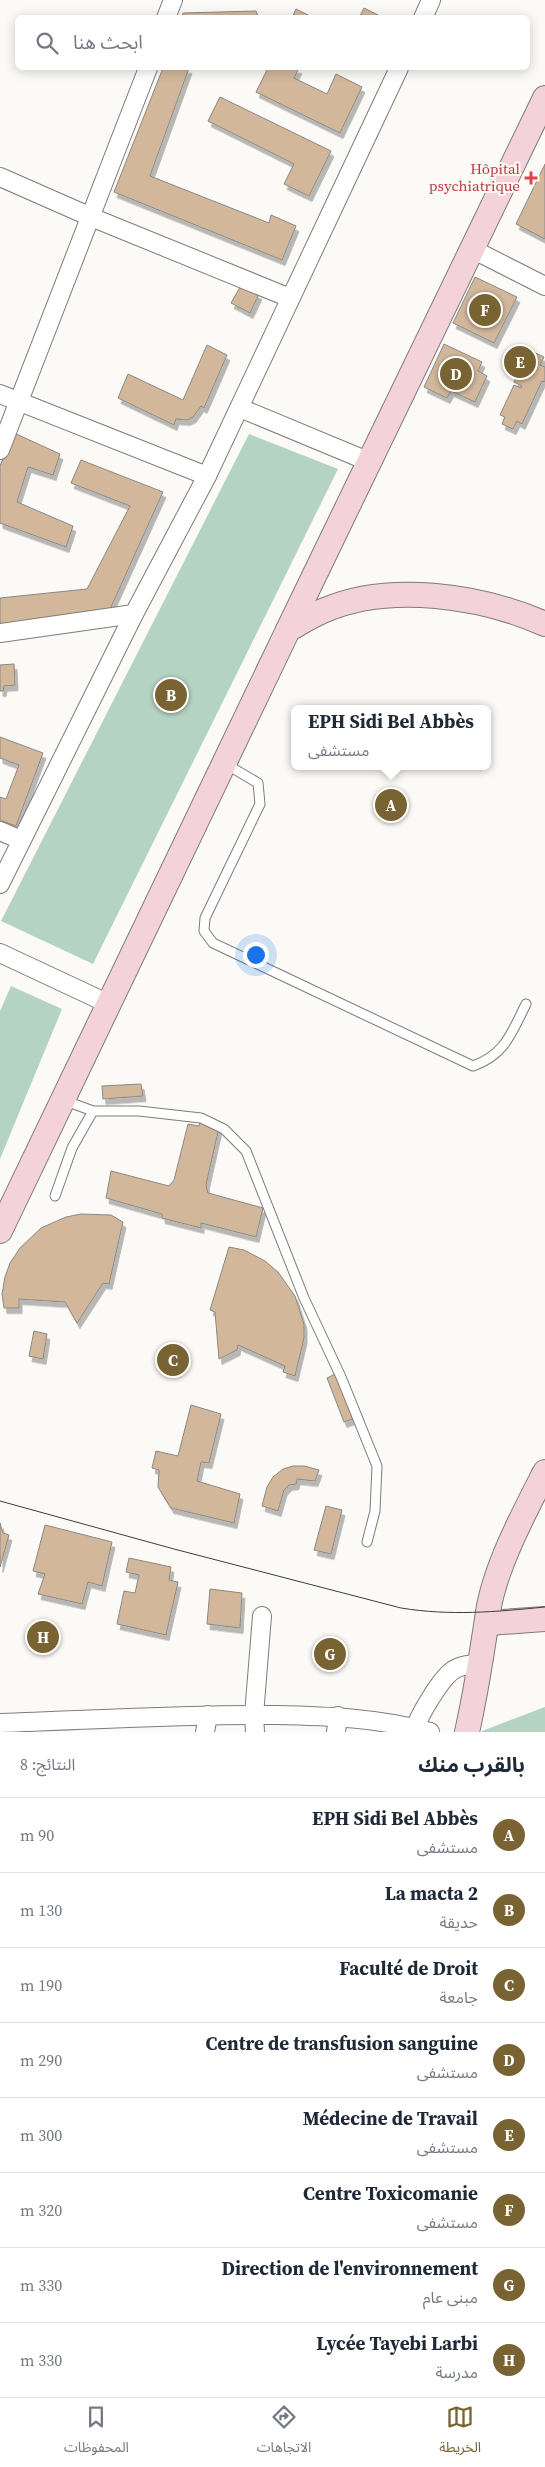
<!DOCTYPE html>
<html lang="ar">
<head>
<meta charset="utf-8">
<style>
  body { margin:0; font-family:"Source Serif 4","Noto Sans Arabic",serif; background:#f6f6f7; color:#1f2937; direction:rtl }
  .you { position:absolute; left:255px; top:954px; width:18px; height:18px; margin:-12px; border:4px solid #fff; border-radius:50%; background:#1a73e8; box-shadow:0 0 0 8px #1a73e833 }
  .badge { display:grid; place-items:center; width:32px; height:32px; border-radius:50%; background:#796333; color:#fff; font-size:16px; font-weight:700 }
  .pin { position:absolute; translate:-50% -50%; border:2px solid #fff; box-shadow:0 1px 5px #0006 }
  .popup { position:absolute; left:291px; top:705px; width:200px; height:65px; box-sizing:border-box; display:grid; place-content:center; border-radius:8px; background:#fff; filter:drop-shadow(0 1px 4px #0005); font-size:16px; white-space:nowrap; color:#747a83 }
  .popup b { font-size:19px; color:#1f2937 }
  .popup::after { content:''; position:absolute; left:50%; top:100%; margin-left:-10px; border:10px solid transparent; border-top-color:#fff }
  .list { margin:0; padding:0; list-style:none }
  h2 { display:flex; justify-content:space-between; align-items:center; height:65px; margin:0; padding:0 20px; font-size:21px }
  h2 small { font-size:16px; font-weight:400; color:#747a83 }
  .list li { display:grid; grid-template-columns:32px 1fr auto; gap:15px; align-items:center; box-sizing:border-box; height:75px; padding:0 20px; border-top:1px solid #e0e1e3 }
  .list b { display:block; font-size:19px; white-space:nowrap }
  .list p { margin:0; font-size:16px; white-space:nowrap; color:#747a83 }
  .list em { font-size:16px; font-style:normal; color:#747a83 }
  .icon { flex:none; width:28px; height:28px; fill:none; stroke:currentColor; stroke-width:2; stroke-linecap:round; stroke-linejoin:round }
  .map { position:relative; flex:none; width:545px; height:1732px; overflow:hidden; direction:ltr }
  .search { position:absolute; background:#fff; box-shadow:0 2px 12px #0003; left:15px; right:15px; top:15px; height:55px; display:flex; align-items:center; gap:12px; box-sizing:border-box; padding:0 18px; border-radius:8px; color:#747a83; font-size:19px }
  .sheet { height:665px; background:#fff }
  nav { display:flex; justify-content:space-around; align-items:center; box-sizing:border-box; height:70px; border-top:1px solid #e0e1e3; background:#fff; font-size:14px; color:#747a83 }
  nav a { display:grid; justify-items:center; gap:2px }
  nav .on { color:#796333 }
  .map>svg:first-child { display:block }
  .green { fill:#b4d3c3 }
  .building { fill:#d2b79b; stroke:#8a8885; filter:url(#shadow) }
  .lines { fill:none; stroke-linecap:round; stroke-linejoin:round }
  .service-casing { stroke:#7d7c79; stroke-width:11 }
  .minor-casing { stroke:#7d7c79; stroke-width:20 }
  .secondary-casing { stroke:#7d7c79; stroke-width:26 }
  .service { stroke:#fff; stroke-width:9 }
  .minor { stroke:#fff; stroke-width:18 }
  .secondary { stroke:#f4d2d9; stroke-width:24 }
  .tram { stroke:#3e3d3c; stroke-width:1 }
  .health-dot { fill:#e0444e; stroke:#fbfaf6; stroke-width:2 }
  .labels { text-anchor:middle; stroke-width:4; stroke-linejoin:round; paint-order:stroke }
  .health-label { font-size:15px; fill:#be3a42; stroke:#fbfaf6; text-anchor:end }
</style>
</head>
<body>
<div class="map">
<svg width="545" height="1732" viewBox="0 0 545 1732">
  <defs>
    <filter id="shadow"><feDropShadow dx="3" dy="5.5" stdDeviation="0" flood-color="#0004"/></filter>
  </defs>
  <rect width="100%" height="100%" fill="#fbfaf6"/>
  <g class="green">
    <polygon points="249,434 338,469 93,964 1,921"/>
    <polygon points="11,986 62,1009 0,1159 0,1011"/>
    <polygon points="545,1707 545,1732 482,1732 482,1731"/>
  </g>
  <g class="building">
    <polygon points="364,8 384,18 359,18"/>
    <polygon points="296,9 314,18 292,18"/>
    <polygon points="256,11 259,18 182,18 183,13"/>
    <polygon points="163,68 189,68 150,176 269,223 271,215 296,226 282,260 114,192"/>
    <polygon points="268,68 299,68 294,78 327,94 336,74 362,87 340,133 256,92"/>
    <polygon points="220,97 331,151 309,196 284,184 294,164 208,121"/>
    <polygon points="545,164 545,239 516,224"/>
    <polygon points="475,277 517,297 494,343 453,323"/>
    <polygon points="240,287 259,294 250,313 231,303"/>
    <polygon points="444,344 482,362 478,371 487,376 475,402 451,391 447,398 424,387"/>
    <polygon points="207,345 227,355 204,408 201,406 193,417 187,420 176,419 174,425 118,398 128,374 183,400"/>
    <polygon points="529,350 544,357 540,365 545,367 545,382 542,381 522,424 517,421 513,429 502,424 505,417 500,415 514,385 521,388 522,386 514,382 519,372 511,368 517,355 524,359"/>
    <polygon points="14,433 60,454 53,475 28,467 17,502 73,526 66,547 0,523 0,466"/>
    <polygon points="81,460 163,492 107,616 0,626 0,598 87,589 130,506 71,483"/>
    <polygon points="14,664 15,685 4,686 3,691 0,691 0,665"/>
    <polygon points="0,737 43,753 16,826 0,820 0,797 6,799 19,765 0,758"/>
    <polygon points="141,1084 143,1096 103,1099 102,1086"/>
    <polygon points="200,1121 219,1127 206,1185 208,1193 263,1208 256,1237 201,1223 201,1228 162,1218 162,1214 106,1198 111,1171 169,1186 174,1180 188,1124 199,1126"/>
    <polygon points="81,1214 111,1215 123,1222 109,1284 103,1283 77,1323 65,1302 19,1299 19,1308 4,1308 2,1294 5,1277 10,1263 20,1248 41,1228 66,1217"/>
    <polygon points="229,1247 244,1250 265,1261 278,1272 295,1296 304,1324 304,1338 295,1376 283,1372 285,1366 238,1345 237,1350 219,1359 215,1312 210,1310"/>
    <polygon points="34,1331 47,1334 43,1359 29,1356"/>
    <polygon points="335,1374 355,1418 344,1422 327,1378"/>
    <polygon points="191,1405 221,1414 209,1463 201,1462 197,1481 240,1494 234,1523 171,1508 158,1487 159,1470 152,1468 156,1451 178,1456"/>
    <polygon points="293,1466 304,1466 319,1470 315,1481 297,1479 296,1484 289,1485 284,1490 278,1511 262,1506 267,1487 273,1477 283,1469"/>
    <polygon points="326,1506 342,1510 331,1554 314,1550"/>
    <polygon points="0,1523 3,1533 9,1535 0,1567"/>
    <polygon points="45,1525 112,1542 102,1586 88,1582 82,1604 38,1594 45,1574 33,1571"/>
    <polygon points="129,1558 171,1567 169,1580 178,1582 166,1635 117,1624 124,1591 135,1593 139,1575 126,1572"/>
    <polygon points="210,1589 242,1593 240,1628 207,1624"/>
  </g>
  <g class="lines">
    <defs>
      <g id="service">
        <path d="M224 763 258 783 260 804 205 918 204 931 213 943 473 1066C505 1055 512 1032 526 1004"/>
        <polyline points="63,1100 93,1111 139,1111 201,1118 224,1129 246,1151 304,1298 341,1377 377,1466 375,1511 367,1542"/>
        <polyline points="55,1196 72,1148 93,1111"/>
      </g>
      <g id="minor">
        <polyline points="166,18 173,0"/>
        <polyline points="423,18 431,0"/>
        <polyline points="0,177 91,217 290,298"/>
        <polyline points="474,250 545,286"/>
        <polyline points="0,394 207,476 399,68"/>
        <polyline points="240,408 370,462"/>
        <polyline points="0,450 148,68"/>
        <polyline points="0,633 134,614 207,476"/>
        <polyline points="0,831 21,840"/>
        <polyline points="0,884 134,614"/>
        <polyline points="0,953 109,1004"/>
        <path d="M0 1723C92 1720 184 1714 276 1715 327 1716 380 1718 430 1732"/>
        <polyline points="205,1732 208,1715"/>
        <polyline points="255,1732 254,1715 262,1616"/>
        <polyline points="336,1732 338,1716"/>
        <path d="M414 1732C417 1718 440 1680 452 1671 460 1665 472 1664 482 1663"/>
      </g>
      <g id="secondary">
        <polyline points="288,630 545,98"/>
        <path d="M0 1231 288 630C300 623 312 615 325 610 390 582 482 596 545 624"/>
        <polyline points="488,1623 545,1619"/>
        <path d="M467 1732C476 1692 482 1653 488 1612 495 1567 524 1513 545 1472"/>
      </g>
    </defs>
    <use href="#service" class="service-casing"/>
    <use href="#minor" class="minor-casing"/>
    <use href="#secondary" class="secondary-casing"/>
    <use href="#service" class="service"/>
    <use href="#minor" class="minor"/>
    <use href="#secondary" class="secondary"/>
    <path class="tram" d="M0 1501 174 1549 401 1608C451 1616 494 1612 545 1607"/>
  </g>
  <path class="health-dot" d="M528.5 170.5h5v5h5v5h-5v5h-5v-5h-5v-5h5z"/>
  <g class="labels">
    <g class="health-label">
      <text x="520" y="174">Hôpital<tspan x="520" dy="17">psychiatrique</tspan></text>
    </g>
  </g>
</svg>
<div class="you"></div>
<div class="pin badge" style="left:391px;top:805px">A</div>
<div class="popup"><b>EPH Sidi Bel Abbès</b>مستشفى</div>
<div class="pin badge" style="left:171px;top:695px">B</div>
<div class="pin badge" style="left:173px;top:1360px">C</div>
<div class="pin badge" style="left:456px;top:374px">D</div>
<div class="pin badge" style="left:520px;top:362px">E</div>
<div class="pin badge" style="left:485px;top:310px">F</div>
<div class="pin badge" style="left:330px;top:1654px">G</div>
<div class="pin badge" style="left:43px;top:1637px">H</div>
<div class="search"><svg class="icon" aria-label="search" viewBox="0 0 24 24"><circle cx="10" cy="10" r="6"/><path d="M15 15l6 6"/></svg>ابحث هنا</div>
</div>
<section class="sheet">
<h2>بالقرب منك<small>النتائج: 8</small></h2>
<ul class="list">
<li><span class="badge">A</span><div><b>EPH Sidi Bel Abbès</b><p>مستشفى</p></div><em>90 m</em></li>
<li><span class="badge">B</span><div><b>La macta 2</b><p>حديقة</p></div><em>130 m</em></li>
<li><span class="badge">C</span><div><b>Faculté de Droit</b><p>جامعة</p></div><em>190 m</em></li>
<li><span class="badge">D</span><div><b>Centre de transfusion sanguine</b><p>مستشفى</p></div><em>290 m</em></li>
<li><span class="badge">E</span><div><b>Médecine de Travail</b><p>مستشفى</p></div><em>300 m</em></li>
<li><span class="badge">F</span><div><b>Centre Toxicomanie</b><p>مستشفى</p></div><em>320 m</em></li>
<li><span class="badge">G</span><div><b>Direction de l'environnement</b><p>مبنى عام</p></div><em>330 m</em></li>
<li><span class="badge">H</span><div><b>Lycée Tayebi Larbi</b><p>مدرسة</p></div><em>330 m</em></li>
</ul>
</section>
<nav>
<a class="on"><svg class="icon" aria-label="map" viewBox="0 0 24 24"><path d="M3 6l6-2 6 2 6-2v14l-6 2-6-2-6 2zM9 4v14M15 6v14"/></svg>الخريطة</a>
<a><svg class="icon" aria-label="directions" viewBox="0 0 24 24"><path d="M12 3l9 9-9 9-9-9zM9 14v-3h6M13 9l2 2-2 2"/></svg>الاتجاهات</a>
<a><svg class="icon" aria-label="saved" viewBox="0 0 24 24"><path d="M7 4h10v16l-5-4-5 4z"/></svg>المحفوظات</a>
</nav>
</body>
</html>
